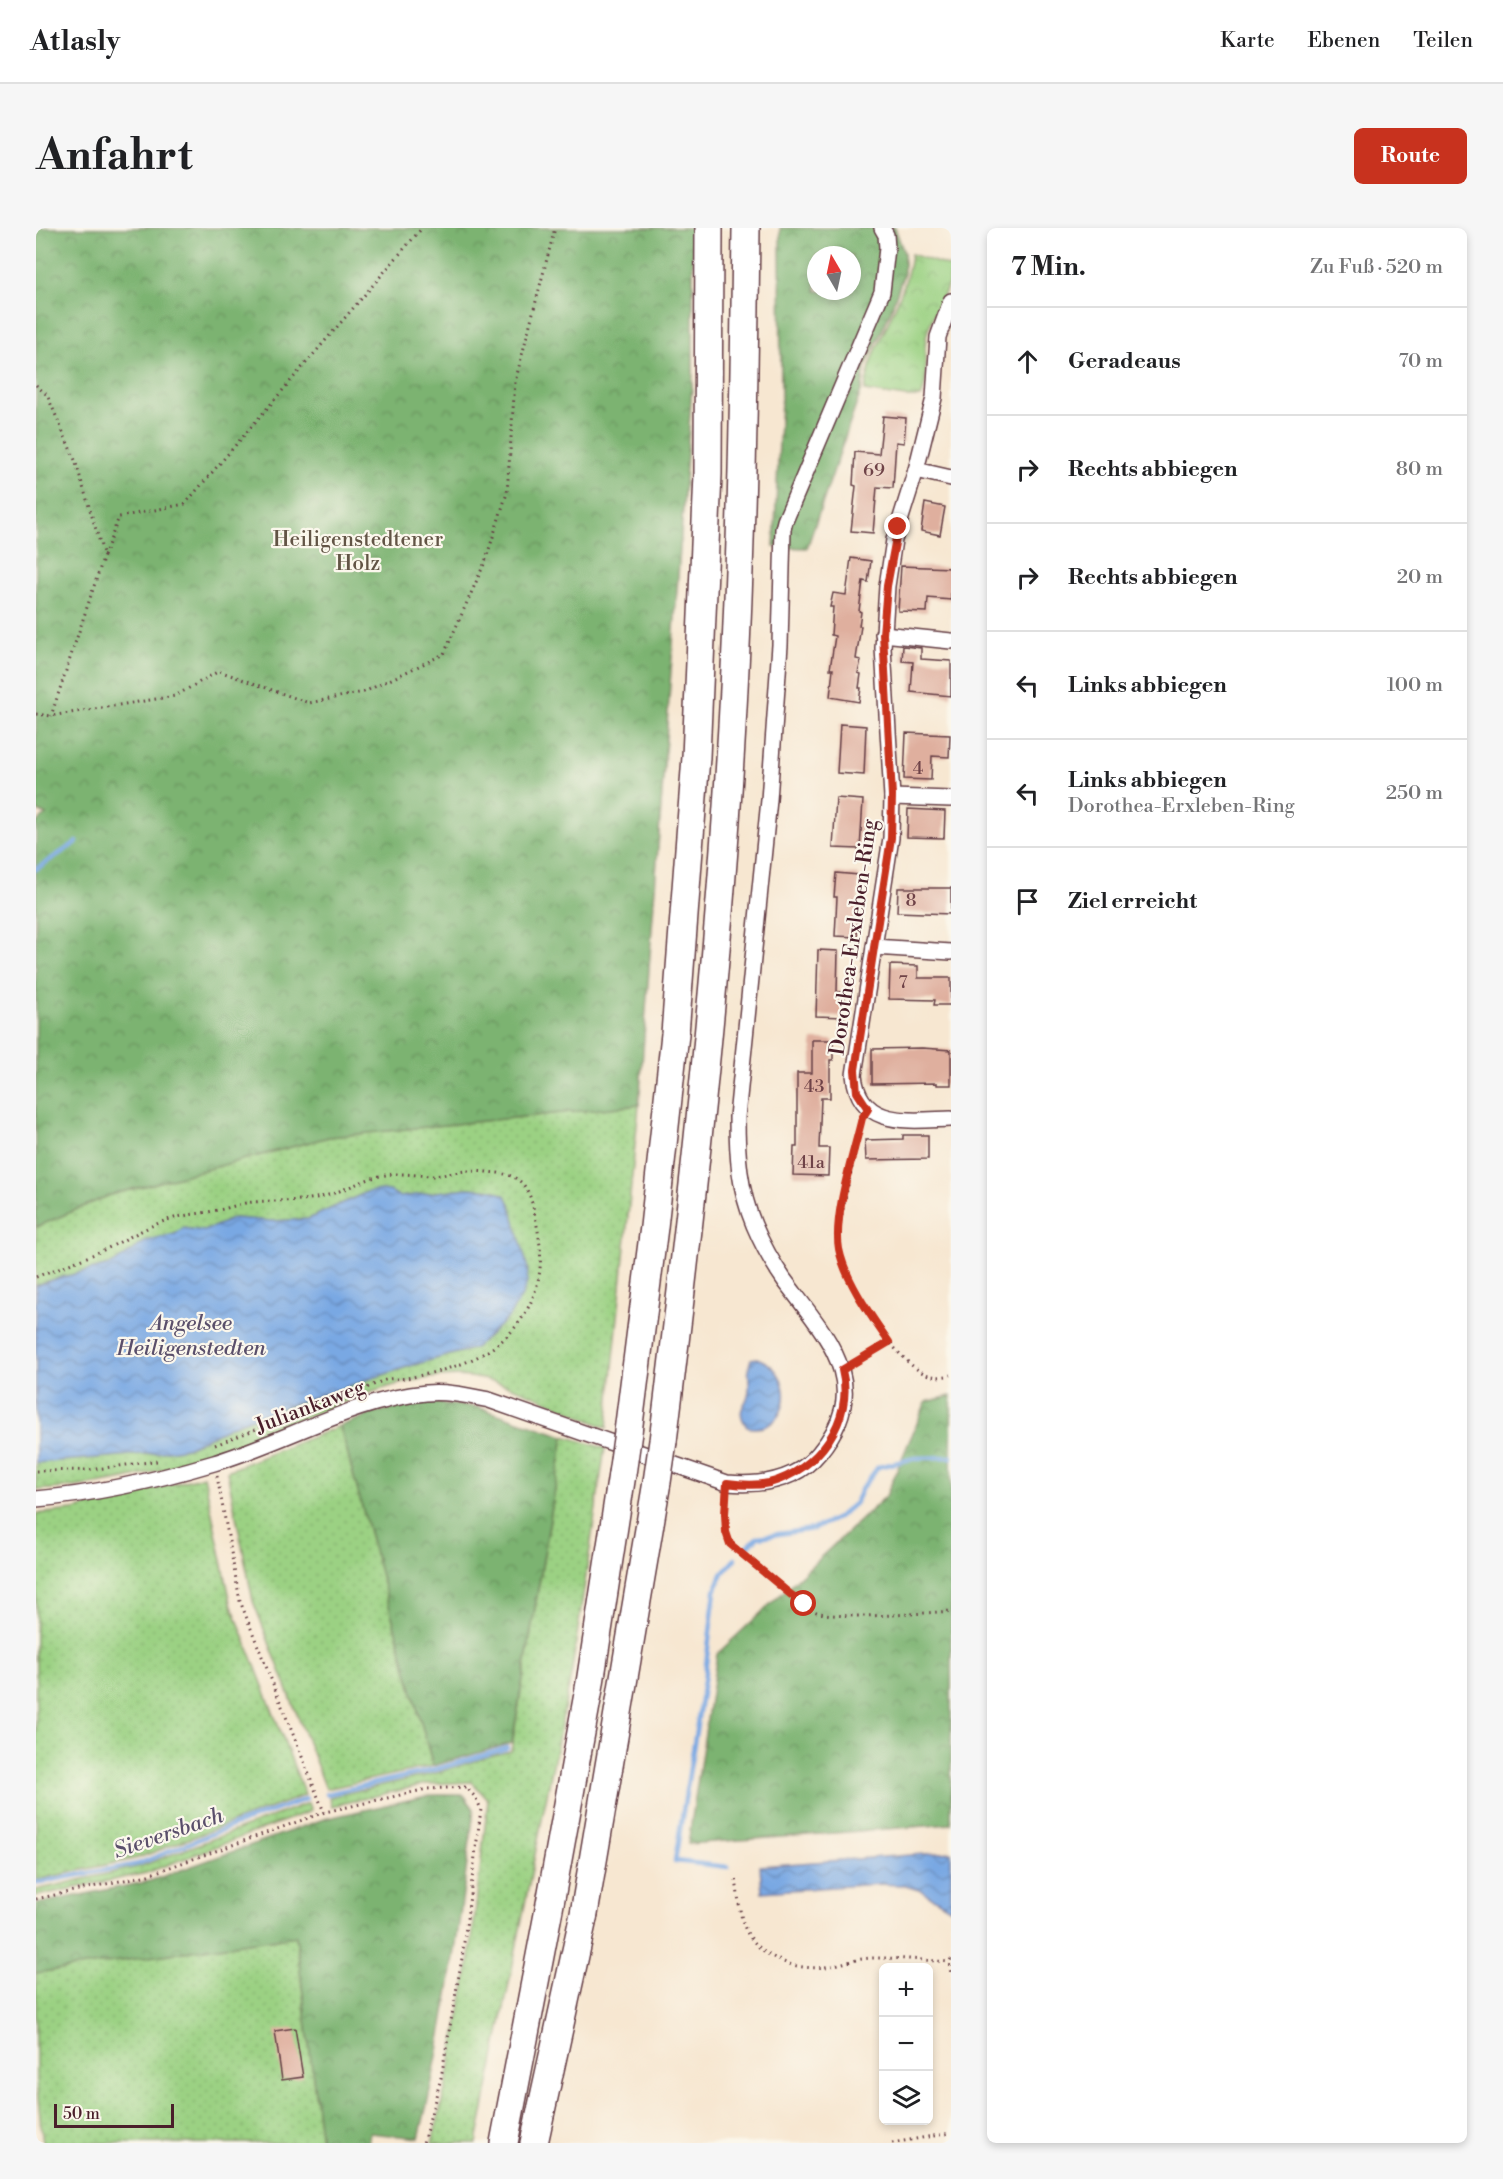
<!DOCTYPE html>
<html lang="de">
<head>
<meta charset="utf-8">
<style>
  body { margin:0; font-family:"Libre Bodoni",serif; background:#f6f6f6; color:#202124 }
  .controls { position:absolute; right:18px; bottom:18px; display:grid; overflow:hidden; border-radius:9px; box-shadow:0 3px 9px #0003 }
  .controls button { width:54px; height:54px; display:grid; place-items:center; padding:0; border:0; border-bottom:2px solid #e0e0e0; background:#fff; color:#202124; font:30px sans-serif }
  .compass { position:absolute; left:771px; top:18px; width:54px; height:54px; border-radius:50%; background:#fff; box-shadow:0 3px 9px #0003; rotate:351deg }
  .scale { position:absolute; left:18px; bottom:15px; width:120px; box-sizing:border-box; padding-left:6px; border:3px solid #4a1f2b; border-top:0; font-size:16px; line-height:21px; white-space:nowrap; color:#4a1f2b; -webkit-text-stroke:4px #fbf7ec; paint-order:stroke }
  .stop { position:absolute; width:18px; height:18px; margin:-14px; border:4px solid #c8321e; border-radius:50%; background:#fff }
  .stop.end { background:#c8321e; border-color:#fff; box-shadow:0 2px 6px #0008 }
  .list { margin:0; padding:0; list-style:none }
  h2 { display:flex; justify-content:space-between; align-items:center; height:78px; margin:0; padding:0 24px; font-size:26px }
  h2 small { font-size:20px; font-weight:400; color:#757577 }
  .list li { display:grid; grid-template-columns:39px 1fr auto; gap:18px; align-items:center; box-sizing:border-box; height:108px; padding:0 24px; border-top:2px solid #e0e0e0 }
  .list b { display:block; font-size:22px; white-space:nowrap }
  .list p { margin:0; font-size:20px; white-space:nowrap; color:#757577 }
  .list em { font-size:20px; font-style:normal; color:#757577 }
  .icon { flex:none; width:33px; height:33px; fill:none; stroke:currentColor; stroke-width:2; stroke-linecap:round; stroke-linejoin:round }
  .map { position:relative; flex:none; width:915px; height:1915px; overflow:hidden; border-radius:9px }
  header { display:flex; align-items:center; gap:36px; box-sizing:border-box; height:84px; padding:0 30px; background:#fff; border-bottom:2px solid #e0e0e0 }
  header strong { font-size:28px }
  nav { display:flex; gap:33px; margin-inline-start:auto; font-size:21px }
  .intro { display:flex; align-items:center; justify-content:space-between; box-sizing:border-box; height:144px; padding:0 36px }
  h1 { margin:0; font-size:42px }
  .button { padding:15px 27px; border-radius:9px; background:#c8321e; color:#fff; font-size:21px; font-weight:700 }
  main { display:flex; gap:36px; padding:0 36px }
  aside { flex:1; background:#fff; border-radius:9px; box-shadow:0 3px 9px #0003 }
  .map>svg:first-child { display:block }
  .grass { fill:url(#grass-dots); stroke:#727857; stroke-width:1.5 }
  .forest { fill:url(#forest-crowns); stroke:#63694e; stroke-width:1.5; fill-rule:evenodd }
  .park { fill:url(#park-crowns); stroke:#727857; stroke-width:1.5 }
  .water { fill:url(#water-waves); stroke:#626487; stroke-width:1.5 }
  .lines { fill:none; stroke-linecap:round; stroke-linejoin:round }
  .stream { stroke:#79a8e3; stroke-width:4.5 }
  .building { fill:#dfaf9e }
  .minor-casing { stroke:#643d44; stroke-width:18 }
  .motorway-casing { stroke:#643d44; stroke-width:30 }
  .path { stroke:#643d44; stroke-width:3; stroke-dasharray:1.5 4.5; stroke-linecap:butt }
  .minor { stroke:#fff; stroke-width:15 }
  .motorway { stroke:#fff; stroke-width:27 }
  .motorway-bridge-casing { stroke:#643d44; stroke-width:30; stroke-linecap:butt }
  .motorway-bridge { stroke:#fff; stroke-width:27 }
  .route { stroke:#c8321e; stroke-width:8 }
  .labels { text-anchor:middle; stroke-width:4.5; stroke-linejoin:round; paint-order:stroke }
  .number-label { font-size:18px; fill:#6f4348 }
  .park-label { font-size:21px; fill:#625445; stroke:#fbf7ec }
  .street-label { font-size:21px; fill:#4a1f2b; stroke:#fbf7ec }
  .water-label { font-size:22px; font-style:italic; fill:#5a4f6b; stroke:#fbf7ec }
</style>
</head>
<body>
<header>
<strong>Atlasly</strong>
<nav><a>Karte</a><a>Ebenen</a><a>Teilen</a></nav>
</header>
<div class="intro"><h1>Anfahrt</h1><a class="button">Route</a></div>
<main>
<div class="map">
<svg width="915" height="1915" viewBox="0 0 915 1915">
  <defs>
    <pattern id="grass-dots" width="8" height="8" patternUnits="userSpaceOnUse" patternTransform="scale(1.5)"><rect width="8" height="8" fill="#9bd183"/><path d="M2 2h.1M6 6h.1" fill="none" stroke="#87b371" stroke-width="1.8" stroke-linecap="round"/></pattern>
    <pattern id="forest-crowns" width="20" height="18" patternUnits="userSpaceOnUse" patternTransform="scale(1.5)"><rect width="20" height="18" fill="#7cb371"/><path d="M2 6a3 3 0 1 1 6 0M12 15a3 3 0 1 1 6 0" fill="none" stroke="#68915d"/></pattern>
    <pattern id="park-crowns" width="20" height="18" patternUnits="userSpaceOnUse" patternTransform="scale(1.5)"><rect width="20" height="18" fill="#9bd183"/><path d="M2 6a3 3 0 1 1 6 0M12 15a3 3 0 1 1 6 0" fill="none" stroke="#87b371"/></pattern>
    <pattern id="water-waves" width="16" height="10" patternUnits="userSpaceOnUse" patternTransform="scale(1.5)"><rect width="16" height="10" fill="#79a8e3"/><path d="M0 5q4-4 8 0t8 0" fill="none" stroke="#6588b8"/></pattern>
  </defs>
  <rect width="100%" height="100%" fill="#fbf7ec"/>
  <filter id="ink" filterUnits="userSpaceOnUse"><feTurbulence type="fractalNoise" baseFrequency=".0167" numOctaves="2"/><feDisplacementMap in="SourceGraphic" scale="12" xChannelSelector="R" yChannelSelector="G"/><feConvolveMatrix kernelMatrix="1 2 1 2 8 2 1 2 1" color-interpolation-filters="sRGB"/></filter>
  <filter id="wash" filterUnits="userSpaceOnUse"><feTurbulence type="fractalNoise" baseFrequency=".008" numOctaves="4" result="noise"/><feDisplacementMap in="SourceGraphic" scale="24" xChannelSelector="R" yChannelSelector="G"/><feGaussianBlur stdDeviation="1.35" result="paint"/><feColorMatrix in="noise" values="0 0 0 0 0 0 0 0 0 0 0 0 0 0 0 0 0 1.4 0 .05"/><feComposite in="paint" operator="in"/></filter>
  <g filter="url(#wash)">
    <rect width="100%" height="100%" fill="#f7e7d1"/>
    <g class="grass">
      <path d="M603 877 571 1200C531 1183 476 1153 434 1149 355 1141 254 1201 178 1226 122 1246 60 1259 0 1262V1235L119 1225 151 1220 195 1198 227 1186 374 1138 439 1120 472 1090 475 978 470 968 458 962 431 960 364 969 354 963 331 964 272 991 236 993 198 990 168 1003 147 1000 139 1006 110 1013 77 1036 12 1053 0 1058V999L74 967 293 909Z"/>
      <polygon points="304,1198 397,1538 290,1561 217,1373 191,1243"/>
      <polygon points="528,1208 569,1220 535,1447 441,1915 396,1915 411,1854 434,1730 452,1572 436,1554 390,1556 296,1578 293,1569 400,1545 457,1527 475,1523"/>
      <polygon points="168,1248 195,1375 269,1567 102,1630 0,1652 0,1286 38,1282"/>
      <polygon points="272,1575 275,1583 110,1645 0,1668 0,1662 105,1638"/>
      <polygon points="260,1708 285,1915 7,1915 0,1853 0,1745"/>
    </g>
    <g class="forest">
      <polygon points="0,0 657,0 657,145 603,877 293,909 74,967 0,999 0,595 10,587 0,582"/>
      <path d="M744 0H859L868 25V45L854 85 829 139 826 160 771 320 738 319 745 173ZM780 27H816V63H780Z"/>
      <polygon points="915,1168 915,1596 652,1616 681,1426 850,1268 890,1174"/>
      <polygon points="389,1174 441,1179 528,1208 476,1515 397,1538 304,1198 341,1184"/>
      <path d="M395 1567H428L438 1581C424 1692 410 1801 383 1910L334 1905 332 1915H285L260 1708 0 1745V1676L114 1653 288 1591Z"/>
    </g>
    <path class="park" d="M875 26 915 39C915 62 897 83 891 105 885 126 895 148 885 169H870L829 163C834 115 870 75 875 26Z"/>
    <g class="water">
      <polygon points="431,960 458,962 470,968 475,978 492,1041 491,1055 486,1068 472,1090 439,1120 374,1138 227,1186 195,1198 151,1220 119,1225 0,1235 0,1058 12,1053 77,1036 110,1013 139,1006 147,1000 168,1003 198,990 236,993 272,991 331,964 345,962 354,963 364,969"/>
      <path d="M721 1130C728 1133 735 1136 740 1143 759 1167 744 1207 711 1199 697 1178 713 1179 713 1161 714 1150 710 1143 715 1131Z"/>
      <polygon points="915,1624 915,1681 886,1663 866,1657 841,1656 726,1664 724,1638"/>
    </g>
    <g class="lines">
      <g class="stream">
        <polyline points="0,641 41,614"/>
        <polyline points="711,1319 722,1309 777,1301 801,1290 819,1275 826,1260 842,1239 879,1230 915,1229"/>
        <polyline points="291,1566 398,1542 471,1520"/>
        <polyline points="692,1639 639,1633 668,1453 679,1363 686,1346 699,1331"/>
        <polyline points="0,1655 102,1636 203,1595 270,1571"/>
      </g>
    </g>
    <g id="blocks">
      <g class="building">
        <polygon points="847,188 870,190 868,215 860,214 857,260 841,259 837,305 815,303 820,258 817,257 819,224 843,226"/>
        <polygon points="889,275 909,279 904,307 885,303"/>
        <polygon points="815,330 835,333 832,354 827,353 823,383 825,384 823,398 825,398 820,431 825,432 822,445 825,446 823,460 825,460 823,474 794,469 797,441 794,441 799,408 795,407 797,379 794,379 797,365 810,367"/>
        <polygon points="865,338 915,340 915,372 892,370 891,384 862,383"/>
        <polygon points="867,418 885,420 885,431 915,433 915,468 875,464 877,434 866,433"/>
        <polygon points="804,496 830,498 828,547 801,545"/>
        <polygon points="870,505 914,507 913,529 896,528 895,552 868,551"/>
        <polygon points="800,570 827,572 824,621 797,620"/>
        <polygon points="872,581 909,583 908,610 871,609"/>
        <polygon points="800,645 823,647 821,709 799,708 801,669 798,669"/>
        <polygon points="862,660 915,660 915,686 861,684"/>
        <polygon points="782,722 802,723 801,764 809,764 808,789 780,788"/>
        <polygon points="854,737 882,738 882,750 915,750 915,777 898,777 899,772 853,771"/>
        <polygon points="776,812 797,812 797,832 794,832 794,870 785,870 783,920 793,920 792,948 757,947 758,919 761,919 761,845 776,845"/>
        <polygon points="886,820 915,822 915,857 901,857 901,855 836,856 836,821"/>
        <polygon points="867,907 892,907 892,931 830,932 829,912 867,911"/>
        <polygon points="259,1800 267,1849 246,1852 239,1803"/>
      </g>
    </g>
  </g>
  <g filter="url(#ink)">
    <use href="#blocks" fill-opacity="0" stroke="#643d44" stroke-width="1.5"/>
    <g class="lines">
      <defs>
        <g id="minor">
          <polyline points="915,73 902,109 898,170 880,242 915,250"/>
          <path d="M880 242 858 312 851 358 847 420 856 569 855 610 818 847C823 901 875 892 915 891"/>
          <polyline points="847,406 915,413"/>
          <polyline points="856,569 915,571"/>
          <polyline points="838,719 915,724"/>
          <path d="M0 1271C60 1266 121 1252 178 1235 246 1215 320 1171 390 1165 411 1163 433 1168 453 1172L691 1255C725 1258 760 1253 783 1225 839 1158 791 1109 749 1053 737 1036 726 1016 718 997 703 961 701 927 701 889L733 572 744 417 747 301 749 293 846 64 851 20 850 7 846 0"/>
        </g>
        <g id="motorway">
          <polyline points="592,1204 618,999 639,806 660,529 672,246 673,0"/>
          <path d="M627 1213C655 987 680 760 694 532 705 355 708 177 710 0"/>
          <polyline points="468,1915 513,1681 554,1455 586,1246"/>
          <polyline points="498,1915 548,1686 621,1254"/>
        </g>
      </defs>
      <use href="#minor" class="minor-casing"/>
      <use href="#motorway" class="motorway-casing"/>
      <g class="path">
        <polyline points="0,157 11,167 39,232 68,328 15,488"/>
        <polyline points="68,328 83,289 149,276 386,0"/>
        <polyline points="0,486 15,488 139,468 183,443 273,475 328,464 408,426 449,334 471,265 479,154 519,0"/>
        <path d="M826 892 803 999C802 1009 802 1020 805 1031 815 1061 856 1127 884 1143 894 1149 904 1150 915 1147"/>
        <path d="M0 1049C24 1039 48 1031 72 1020 95 1009 116 995 142 989 155 986 169 985 182 982 194 980 205 975 217 974 239 972 259 974 280 970 303 966 322 953 344 948 362 944 376 947 394 948 406 948 418 944 430 943 440 943 451 944 462 945 491 948 495 967 500 993 507 1025 507 1051 492 1080 467 1127 420 1141 371 1150 365 1151 359 1150 353 1151 344 1153 336 1158 328 1161"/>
        <polyline points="819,1134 853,1114"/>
        <polyline points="179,1217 254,1188"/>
        <polyline points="0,1243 52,1242 121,1233"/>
        <polyline points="181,1248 204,1373 288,1584"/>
        <path d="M690 1269C686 1315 692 1313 725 1340 743 1355 758 1372 778 1383 798 1393 889 1385 915 1383"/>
        <path d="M700 1652C703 1669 703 1692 712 1706 728 1731 761 1743 789 1739 806 1736 822 1730 839 1730 864 1730 889 1732 913 1734"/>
        <polyline points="0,1671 112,1647 289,1584 391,1561 430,1559 440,1570 445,1581 426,1730 405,1850 387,1915"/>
        <polyline points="915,1731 913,1734 915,1746"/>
        <polyline points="856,1915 915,1905"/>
      </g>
      <use href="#minor" class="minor"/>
      <use href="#motorway" class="motorway"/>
      <defs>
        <g id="motorway-bridge">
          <polyline points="586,1246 592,1204"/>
          <polyline points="621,1254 627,1213"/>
        </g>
      </defs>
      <use href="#motorway-bridge" class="motorway-bridge-casing"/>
      <use href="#motorway-bridge" class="motorway-bridge"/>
    </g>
  </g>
  <g class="lines" filter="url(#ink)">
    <path class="route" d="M768 1376 754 1366 694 1316 690 1304 689 1286 691 1255C705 1257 719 1258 733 1255 781 1243 819 1192 806 1142L853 1114C835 1088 809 1052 803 1021 797 987 818 925 826 890L832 881 821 864 819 842 855 610 856 568 847 406 851 358 862 299"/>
  </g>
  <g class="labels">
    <g class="number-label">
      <text x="838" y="248">69</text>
      <text x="882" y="546">4</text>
      <text x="875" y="678">8</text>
      <text x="867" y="760">7</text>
      <text x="778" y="864">43</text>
      <text x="775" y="940">41a</text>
    </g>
    <g class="park-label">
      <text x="322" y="318">Heiligenstedtener<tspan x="322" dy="24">Holz</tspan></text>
    </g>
    <g class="street-label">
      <text transform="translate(817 709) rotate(-82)" y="7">Dorothea-Erxleben-Ring</text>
      <text transform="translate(274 1178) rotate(-21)" y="7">Juliankaweg</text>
    </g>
    <g class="water-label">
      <text x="155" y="1102">Angelsee<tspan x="155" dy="25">Heiligenstedten</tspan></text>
      <text transform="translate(132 1604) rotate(-19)" y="8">Sieversbach</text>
    </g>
  </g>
</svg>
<div class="controls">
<button>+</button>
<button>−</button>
<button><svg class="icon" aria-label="layers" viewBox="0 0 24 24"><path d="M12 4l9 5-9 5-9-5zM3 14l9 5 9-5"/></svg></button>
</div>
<svg class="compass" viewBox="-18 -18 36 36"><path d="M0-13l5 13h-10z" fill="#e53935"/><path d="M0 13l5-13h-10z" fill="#757577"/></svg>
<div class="scale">50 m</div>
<div class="stop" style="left:768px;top:1376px"></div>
<div class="stop end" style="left:862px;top:299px"></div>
</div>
<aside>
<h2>7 Min.<small>Zu Fuß · 520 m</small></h2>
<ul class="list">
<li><svg class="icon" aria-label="ahead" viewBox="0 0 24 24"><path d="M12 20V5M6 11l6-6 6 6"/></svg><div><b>Geradeaus</b></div><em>70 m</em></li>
<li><svg class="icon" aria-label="right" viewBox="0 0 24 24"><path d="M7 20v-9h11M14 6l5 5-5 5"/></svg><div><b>Rechts abbiegen</b></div><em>80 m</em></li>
<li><svg class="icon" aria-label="right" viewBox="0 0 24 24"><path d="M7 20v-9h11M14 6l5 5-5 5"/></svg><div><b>Rechts abbiegen</b></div><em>20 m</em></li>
<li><svg class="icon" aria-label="left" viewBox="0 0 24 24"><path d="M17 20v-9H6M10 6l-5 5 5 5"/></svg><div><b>Links abbiegen</b></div><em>100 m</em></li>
<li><svg class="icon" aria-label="left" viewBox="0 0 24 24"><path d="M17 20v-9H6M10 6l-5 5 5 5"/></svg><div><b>Links abbiegen</b><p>Dorothea-Erxleben-Ring</p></div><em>250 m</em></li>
<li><svg class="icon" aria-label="arrive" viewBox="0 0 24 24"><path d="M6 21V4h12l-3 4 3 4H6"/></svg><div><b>Ziel erreicht</b></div></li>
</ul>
</aside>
</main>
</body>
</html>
